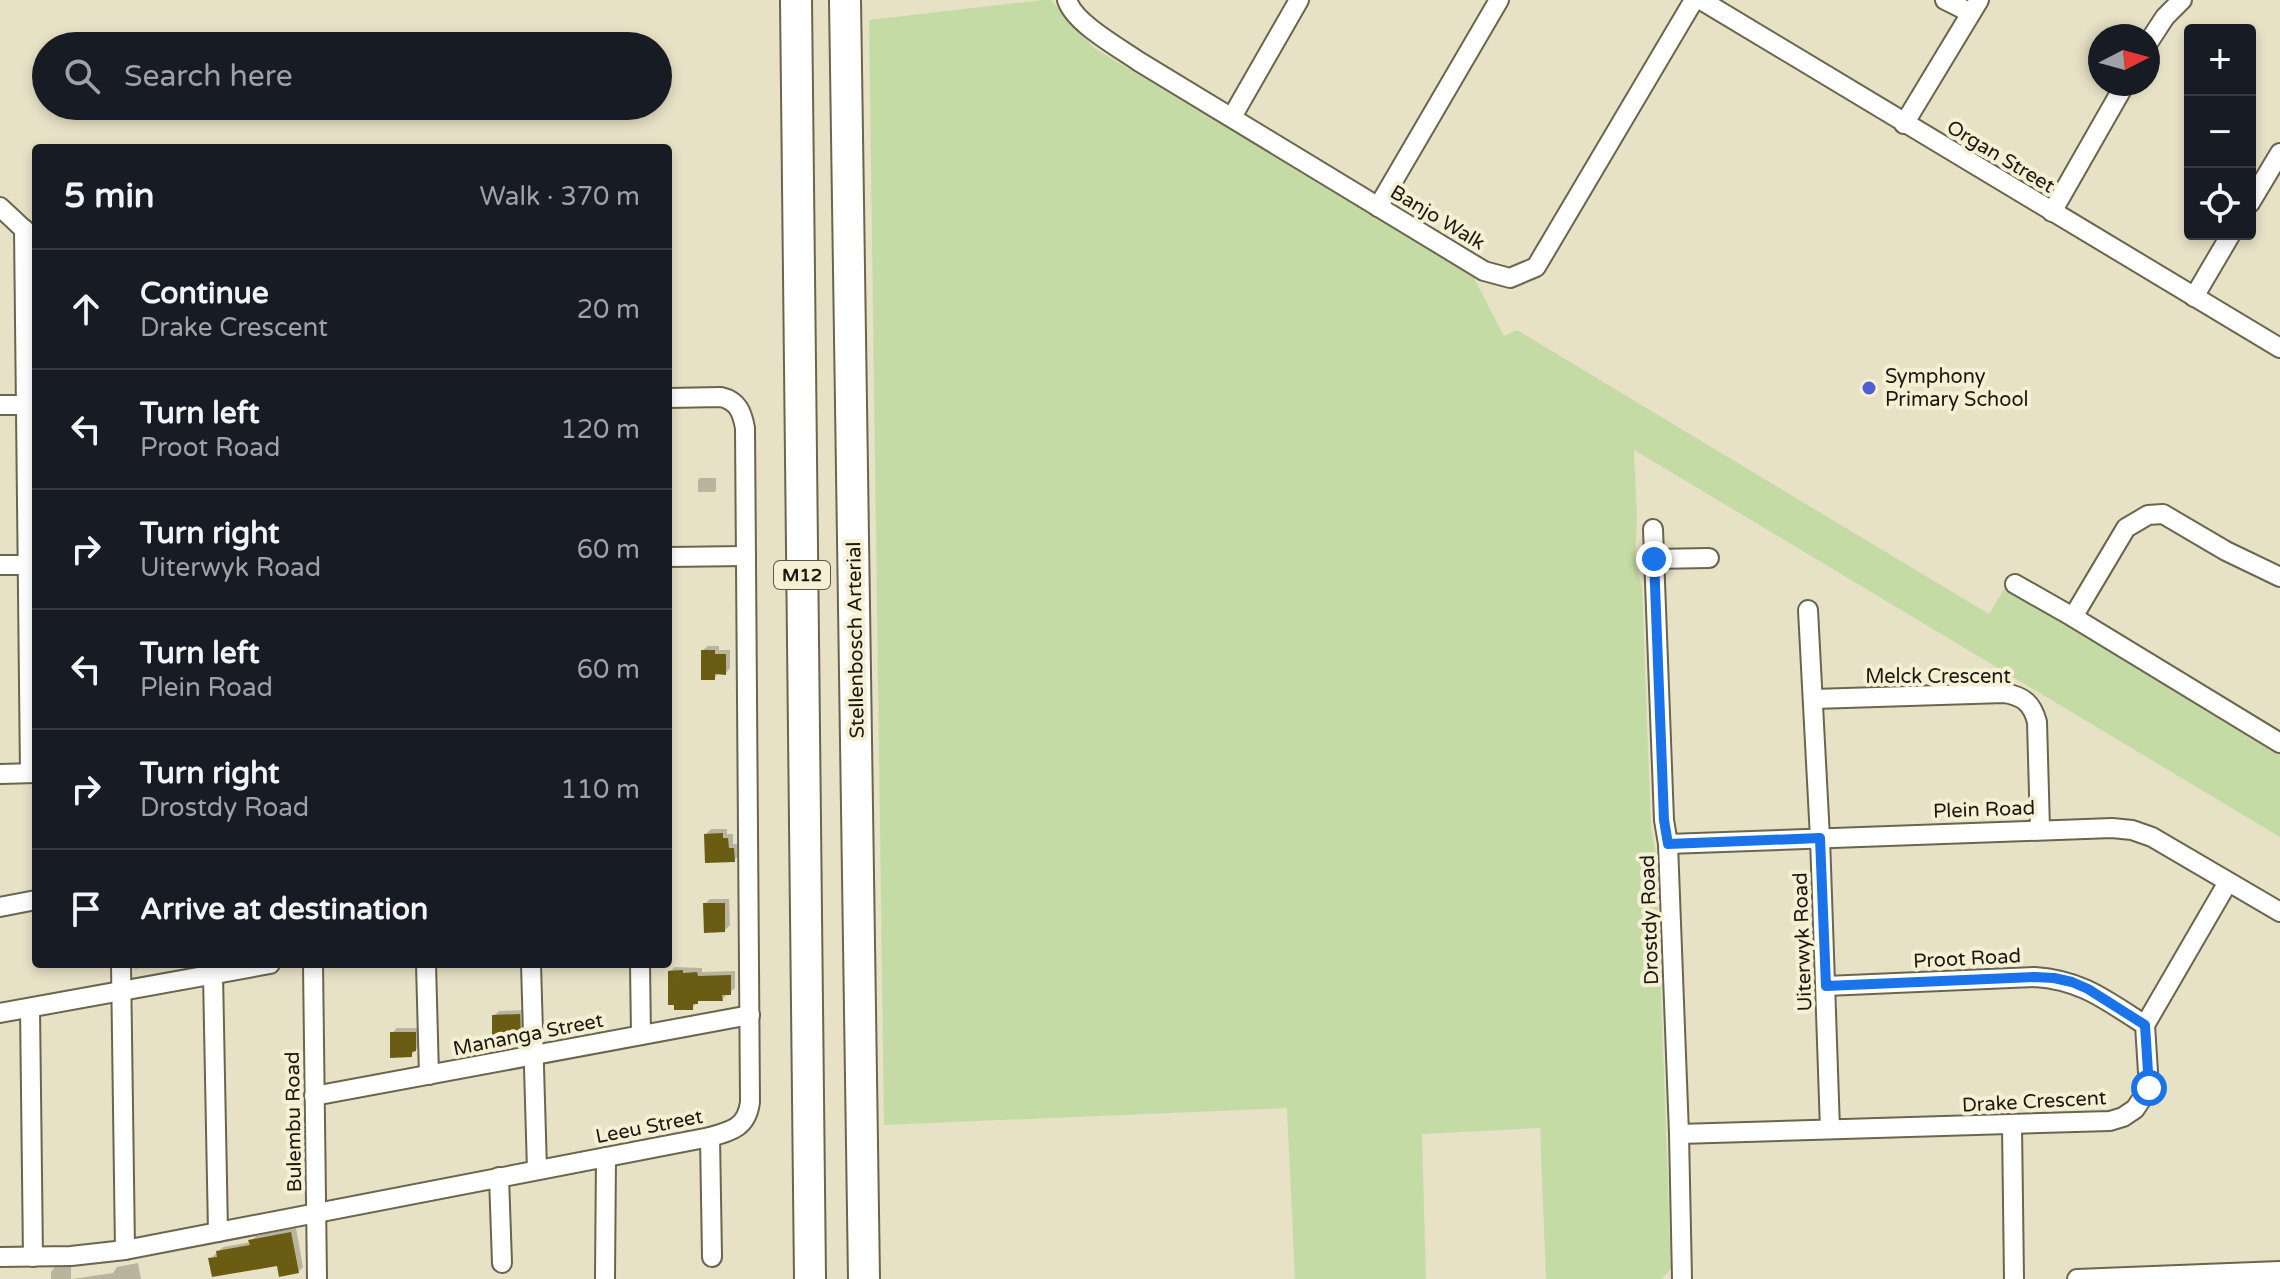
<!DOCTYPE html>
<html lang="en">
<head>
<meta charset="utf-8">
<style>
  body { margin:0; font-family:"Varela Round",sans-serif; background:#20242c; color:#f1f3f6 }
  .controls { position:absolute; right:24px; top:24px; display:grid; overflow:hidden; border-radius:8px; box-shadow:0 4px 12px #0003 }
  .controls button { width:72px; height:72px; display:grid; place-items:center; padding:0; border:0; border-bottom:2px solid #363941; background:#171b24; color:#f1f3f6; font:40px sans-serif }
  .compass { position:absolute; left:2088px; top:24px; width:72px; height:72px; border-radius:50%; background:#171b24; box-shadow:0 4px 12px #0003; rotate:84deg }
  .stop { position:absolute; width:24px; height:24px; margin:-18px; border:6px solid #1a73e8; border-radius:50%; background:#fff }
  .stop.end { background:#1a73e8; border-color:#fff; box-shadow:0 2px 8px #0008 }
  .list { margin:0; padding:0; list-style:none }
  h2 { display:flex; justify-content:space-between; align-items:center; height:104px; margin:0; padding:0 32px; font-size:34px }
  h2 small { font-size:26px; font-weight:400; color:#9ea1a6 }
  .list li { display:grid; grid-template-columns:52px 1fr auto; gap:24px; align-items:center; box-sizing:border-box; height:120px; padding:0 32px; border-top:2px solid #363941 }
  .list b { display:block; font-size:30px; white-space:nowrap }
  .list p { margin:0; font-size:26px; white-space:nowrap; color:#9ea1a6 }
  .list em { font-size:26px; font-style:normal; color:#9ea1a6 }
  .icon { flex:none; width:44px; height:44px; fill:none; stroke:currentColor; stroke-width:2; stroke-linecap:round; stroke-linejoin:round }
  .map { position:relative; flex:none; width:2280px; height:1279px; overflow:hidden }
  .search { position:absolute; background:#171b24; box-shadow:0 4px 12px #0003; left:32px; top:32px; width:640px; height:88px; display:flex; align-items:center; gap:20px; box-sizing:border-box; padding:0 28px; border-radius:44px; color:#9ea1a6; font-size:30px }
  .panel { position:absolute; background:#171b24; box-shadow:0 4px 12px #0003; left:32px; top:144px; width:640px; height:824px; border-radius:8px }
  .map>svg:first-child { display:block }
  .grass { fill:#c5dba6 }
  .shadow { fill:#0003 }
  .building { fill:#6a5d13 }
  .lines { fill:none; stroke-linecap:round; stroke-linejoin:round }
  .street-casing { stroke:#6a654c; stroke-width:22 }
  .primary-casing { stroke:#6a654c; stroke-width:34 }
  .street { stroke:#fff; stroke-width:18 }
  .primary { stroke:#fff; stroke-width:30 }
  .route { stroke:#1a73e8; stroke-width:10 }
  .poi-dot { fill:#535dd3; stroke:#f5efd3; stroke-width:3 }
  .labels { text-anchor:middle; stroke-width:8; stroke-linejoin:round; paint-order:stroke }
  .shield { fill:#f5efd3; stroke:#5c594a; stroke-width:2 }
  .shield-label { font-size:18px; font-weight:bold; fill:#1b190f }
  .street-label { font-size:20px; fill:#1b190f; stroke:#f5efd3 }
  .poi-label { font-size:20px; fill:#1b190f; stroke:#f5efd3; text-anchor:start }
</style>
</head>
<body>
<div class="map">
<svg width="2280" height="1279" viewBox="0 0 2280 1279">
  <rect width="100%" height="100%" fill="#e7e2c6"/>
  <polygon class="grass" points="1043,0 1051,0 1094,48 1473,276 1504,336 1517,330 1989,614 2006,586 2280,754 2280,837 1634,450 1637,516 1635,561 1642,587 1651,829 1656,854 1671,1269 1661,1279 1546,1279 1540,1128 1422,1134 1426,1279 1295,1279 1287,1108 884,1125 869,20"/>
  <g class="shadow">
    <polygon points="700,478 716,478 716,490 715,492 698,492 698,480"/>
    <polygon points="708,646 719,646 719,650 730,650 730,668 726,673 720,672 714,678 703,650"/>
    <polygon points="711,829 727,829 727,834 733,834 733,844 738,844 739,856 734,860 706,834"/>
    <polygon points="710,899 729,899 730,925 725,930 705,904"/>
    <polygon points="134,964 161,964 135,969"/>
    <polygon points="675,967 702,968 702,972 735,971 735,988 722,999 700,999 692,1008 670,971"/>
    <polygon points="525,1010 525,1027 520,1032 494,1016 499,1011"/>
    <polygon points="397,1028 420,1028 420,1045 411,1055 392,1033"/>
    <polygon points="296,1228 303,1267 298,1272 279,1264 210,1259 223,1247 251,1242 256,1236"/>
    <polygon points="138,1263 141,1279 72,1279 113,1273 117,1267"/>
    <polygon points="71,1266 71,1279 51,1279 51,1272 55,1267"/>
  </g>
  <g class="building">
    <polygon points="701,650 715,650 715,654 726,654 726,675 715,674 715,680 701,680"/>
    <polygon points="723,833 723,838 728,838 729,848 734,848 735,862 705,863 704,834"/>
    <polygon points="703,903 725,903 725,932 704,933"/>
    <polygon points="683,970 683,973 697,972 698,976 731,975 731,995 722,995 723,1001 698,1001 698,1004 693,1004 693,1010 674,1010 674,1005 668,1005 668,971"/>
    <polygon points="520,1014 521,1034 492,1035 492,1015"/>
    <polygon points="390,1032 416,1032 416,1051 412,1052 412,1057 390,1058"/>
    <polygon points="291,1232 299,1273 279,1277 277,1266 212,1277 208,1258 217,1257 216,1251 250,1245 248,1240"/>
  </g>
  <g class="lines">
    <defs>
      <g id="street">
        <path d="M1067 0C1074 23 1118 47 1138 61L1484 271 1510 278 1536 267 1694 0"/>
        <polyline points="1701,0 2280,348"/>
        <polyline points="1945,0 1971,13"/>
        <polyline points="2148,43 2165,17 2182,0"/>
        <polyline points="1232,117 1299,0"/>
        <polyline points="1904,124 1979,0"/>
        <polyline points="2250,203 2280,153"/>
        <polyline points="0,207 31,236"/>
        <polyline points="1378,207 1499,0"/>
        <polyline points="2052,212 2125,84"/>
        <polyline points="24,229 30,773"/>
        <polyline points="2194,297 2231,234"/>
        <polyline points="0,405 36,405"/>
        <polyline points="1653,529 1664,820 1668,844 1679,1134 1682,1279"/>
        <polyline points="668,557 746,556"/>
        <polyline points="1654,559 1709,558"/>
        <polyline points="0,565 36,565"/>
        <polyline points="2015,584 2073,617 2280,743"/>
        <polyline points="1808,610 1820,838 1830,1129"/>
        <polyline points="2073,617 2126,528 2148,515 2163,514 2226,551 2280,577"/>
        <path d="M1814 699 2004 693C2023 696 2032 703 2037 722L2040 829"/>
        <polyline points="0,774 36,773"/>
        <polyline points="1668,844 2112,828 2132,830 2152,837 2280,912"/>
        <polyline points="0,907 36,900"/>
        <polyline points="121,964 125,1250"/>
        <polyline points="313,964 317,1279"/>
        <polyline points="426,964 429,1075"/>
        <polyline points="531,964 537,1170"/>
        <polyline points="640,964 641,1035"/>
        <polyline points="213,974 218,1232"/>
        <path d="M1826 986 2035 977C2082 980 2107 1001 2145 1025"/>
        <polyline points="30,1008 33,1257"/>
        <polyline points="0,1013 270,964"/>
        <polyline points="314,1096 750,1015"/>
        <polyline points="2012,1125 2014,1279"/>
        <polyline points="1679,1134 2110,1121 2123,1117 2135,1109 2149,1088 2145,1025 2228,882"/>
        <polyline points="710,1137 712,1257"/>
        <polyline points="499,1177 502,1263"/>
        <path d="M0 1257 71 1256 125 1250 710 1137C732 1131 747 1127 750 1102L745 428C742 412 738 401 721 397L668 398"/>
        <polyline points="605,1279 606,1157"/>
        <polyline points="2077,1279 2280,1271"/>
      </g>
      <g id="primary">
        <polyline points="796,0 810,1279"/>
        <polyline points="845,0 864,1279"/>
      </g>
    </defs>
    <use href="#street" class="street-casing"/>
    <use href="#primary" class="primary-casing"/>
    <use href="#street" class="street"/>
    <use href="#primary" class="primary"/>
  </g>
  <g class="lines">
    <polyline class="route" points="1654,559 1664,820 1668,844 1820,838 1826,986 2035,977 2054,978 2072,982 2088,989 2145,1025 2149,1088"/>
  </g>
  <circle class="poi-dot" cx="1869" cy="388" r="8"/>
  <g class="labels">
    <rect class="shield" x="774" y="561" width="56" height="28" rx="6"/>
    <g class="shield-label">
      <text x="802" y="581">M12</text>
    </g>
    <g class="street-label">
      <text transform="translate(2001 156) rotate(31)" y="7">Organ Street</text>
      <text transform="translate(1438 217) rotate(31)" y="7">Banjo Walk</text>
      <text transform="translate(855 640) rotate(-91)" y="7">Stellenbosch Arterial</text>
      <text x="1938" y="683">Melck Crescent</text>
      <text transform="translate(1984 809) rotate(-2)" y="7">Plein Road</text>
      <text transform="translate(1649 920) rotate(-92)" y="7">Drostdy Road</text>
      <text transform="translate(1802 942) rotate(-92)" y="7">Uiterwyk Road</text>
      <text transform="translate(1967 958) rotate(-3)" y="7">Proot Road</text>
      <text transform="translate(528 1034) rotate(-11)" y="7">Mananga Street</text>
      <text transform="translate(2034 1101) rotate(-3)" y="7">Drake Crescent</text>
      <text transform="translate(293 1122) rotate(-91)" y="7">Bulembu Road</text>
      <text transform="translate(649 1126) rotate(-11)" y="7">Leeu Street</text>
    </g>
    <g class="poi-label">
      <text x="1885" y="383">Symphony<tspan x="1885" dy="23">Primary School</tspan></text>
    </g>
  </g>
</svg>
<div class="controls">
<button>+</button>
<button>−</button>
<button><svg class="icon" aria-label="locate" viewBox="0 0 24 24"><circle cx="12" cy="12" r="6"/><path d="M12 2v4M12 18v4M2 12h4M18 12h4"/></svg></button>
</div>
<svg class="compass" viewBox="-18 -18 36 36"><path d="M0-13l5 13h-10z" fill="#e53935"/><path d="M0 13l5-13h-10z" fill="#9ea1a6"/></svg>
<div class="stop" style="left:2149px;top:1088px"></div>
<div class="stop end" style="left:1654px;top:559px"></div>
<div class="search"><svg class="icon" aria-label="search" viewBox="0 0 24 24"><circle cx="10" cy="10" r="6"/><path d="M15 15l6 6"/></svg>Search here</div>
<section class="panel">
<h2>5 min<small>Walk · 370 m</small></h2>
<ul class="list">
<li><svg class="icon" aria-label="ahead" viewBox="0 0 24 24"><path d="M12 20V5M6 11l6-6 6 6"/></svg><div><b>Continue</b><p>Drake Crescent</p></div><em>20 m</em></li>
<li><svg class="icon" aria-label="left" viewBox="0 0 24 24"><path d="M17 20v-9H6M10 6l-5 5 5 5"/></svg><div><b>Turn left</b><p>Proot Road</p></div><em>120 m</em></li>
<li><svg class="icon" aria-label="right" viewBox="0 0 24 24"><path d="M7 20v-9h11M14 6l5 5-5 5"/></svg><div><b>Turn right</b><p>Uiterwyk Road</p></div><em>60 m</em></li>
<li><svg class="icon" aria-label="left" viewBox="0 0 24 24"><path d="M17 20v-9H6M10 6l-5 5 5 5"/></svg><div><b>Turn left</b><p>Plein Road</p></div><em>60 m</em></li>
<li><svg class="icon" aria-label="right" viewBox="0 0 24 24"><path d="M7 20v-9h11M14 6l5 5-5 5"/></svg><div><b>Turn right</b><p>Drostdy Road</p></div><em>110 m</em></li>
<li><svg class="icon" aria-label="arrive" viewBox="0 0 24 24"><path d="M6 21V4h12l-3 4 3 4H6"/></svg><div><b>Arrive at destination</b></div></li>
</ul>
</section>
</div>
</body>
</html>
